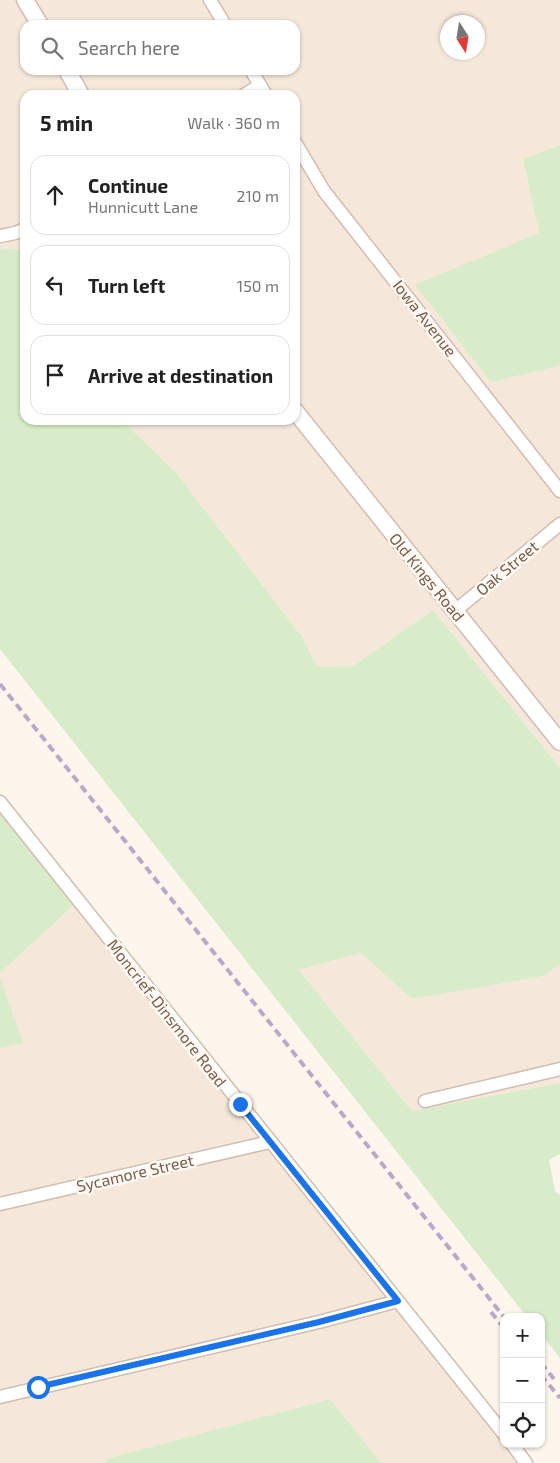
<!DOCTYPE html>
<html lang="en">
<head>
<meta charset="utf-8">
<style>
  body { margin:0; font-family:"Exo 2",sans-serif; background:#f6f6f6; color:#222 }
  .controls { position:absolute; right:15px; bottom:15px; display:grid; overflow:hidden; border-radius:10px; box-shadow:0 1px 4px #0004 }
  .controls button { width:45px; height:45px; display:grid; place-items:center; padding:0; border:0; border-bottom:1px solid #e0e0e0; background:#fff; color:#222; font:25px sans-serif }
  .compass { position:absolute; left:440px; top:15px; width:45px; height:45px; border-radius:50%; background:#fff; box-shadow:0 1px 4px #0004; rotate:168deg }
  .stop { position:absolute; width:15px; height:15px; margin:-11px; border:4px solid #1a73e8; border-radius:50%; background:#fff }
  .stop.end { background:#1a73e8; border-color:#fff; box-shadow:0 1px 5px #0008 }
  .list { margin:0; padding:0; list-style:none }
  h2 { display:flex; justify-content:space-between; align-items:center; height:65px; margin:0; padding:0 20px; font-size:21px }
  h2 small { font-size:16px; font-weight:400; color:#767676 }
  .list li { display:grid; grid-template-columns:32px 1fr auto; gap:15px; align-items:center; box-sizing:border-box; height:80px; margin:0 10px 10px; padding:0 10px; border:1px solid #e0e0e0; border-radius:15px }
  .list b { display:block; font-size:19px; white-space:nowrap }
  .list p { margin:0; font-size:16px; white-space:nowrap; color:#767676 }
  .list em { font-size:16px; font-style:normal; color:#767676 }
  .icon { flex:none; width:28px; height:28px; fill:none; stroke:currentColor; stroke-width:2; stroke-linecap:round; stroke-linejoin:round }
  .map { position:relative; flex:none; width:560px; height:1463px; overflow:hidden }
  .search { position:absolute; background:#fff; box-shadow:0 1px 4px #0004; left:20px; top:20px; width:280px; height:55px; display:flex; align-items:center; gap:12px; box-sizing:border-box; padding:0 18px; border-radius:15px; color:#767676; font-size:19px }
  .panel { position:absolute; background:#fff; box-shadow:0 1px 4px #0004; left:20px; top:90px; width:280px; height:335px; border-radius:15px }
  .map>svg:first-child { display:block }
  .residential { fill:#f5e8da; fill-rule:evenodd }
  .green { fill:#d8ecc9 }
  .lines { fill:none; stroke-linecap:round; stroke-linejoin:round }
  .minor-casing { stroke:#d1beb0; stroke-width:15 }
  .tertiary-casing { stroke:#d1beb0; stroke-width:19 }
  .minor { stroke:#fff; stroke-width:12 }
  .tertiary { stroke:#fff; stroke-width:16 }
  .rail { stroke:#b9a8c9; stroke-width:4; stroke-dasharray:8 5; stroke-linecap:butt }
  .route { stroke:#1a73e8; stroke-width:6 }
  .labels { text-anchor:middle; stroke-width:5; stroke-linejoin:round; paint-order:stroke }
  .street-label { font-size:16px; fill:#7a5c4d; stroke:#fffaf3 }
</style>
</head>
<body>
<div class="map">
<svg width="560" height="1463" viewBox="0 0 560 1463">
  <rect width="100%" height="100%" fill="#fdf6ec"/>
  <g class="residential">
    <polygon points="0,0 16,0 31,25 25,25 25,70 58,70 73,95 25,95 25,250 0,248"/>
    <path d="M32 0H560V145L523 159 539 233 491 382 560 366V731L295 401V95H89L74 70H295V25H47ZM448 22H478V52H448Z"/>
    <polygon points="122,420 293,420 560,754 560,768 433,610 353,666 317,667 303,638 177,474"/>
    <polygon points="74,905 504,1444 520,1463 381,1463 329,1399 106,1459 106,1463 0,1463 0,1048 22,1042 0,977 0,973"/>
    <polygon points="361,953 412,999 544,976 560,964 560,1083 412,1111 299,970"/>
  </g>
  <g class="green">
    <polygon points="560,145 560,366 491,382 415,285 539,233 523,159"/>
    <polygon points="0,248 25,250 25,420 122,420 177,474 303,638 317,667 353,666 433,610 560,768 560,964 544,976 412,999 361,953 299,970 412,1111 560,1083 560,1154 549,1160 555,1191 560,1195 560,1358 541,1334 541,1317 527,1317 0,649"/>
    <polygon points="1,813 74,905 0,973 0,814"/>
    <polygon points="0,977 23,1043 0,1048"/>
    <polygon points="330,1399 381,1463 106,1463 106,1459"/>
  </g>
  <g class="lines">
    <defs>
      <g id="minor">
        <polyline points="210,0 225,25"/>
        <polyline points="251,70 266,95"/>
        <polyline points="244,95 260,85"/>
        <polyline points="295,142 324,191 560,491"/>
        <polyline points="0,236 15,233 25,229"/>
        <polyline points="455,611 560,524"/>
        <polyline points="0,802 504,1434"/>
        <polyline points="425,1101 560,1069"/>
        <polyline points="0,1204 270,1142"/>
        <polyline points="0,1397 319,1322 398,1301"/>
        <polyline points="512,1444 526,1463"/>
      </g>
      <g id="tertiary">
        <polyline points="25,0 40,25"/>
        <polyline points="67,70 81,95"/>
        <polyline points="295,411 560,742"/>
      </g>
    </defs>
    <use href="#minor" class="minor-casing"/>
    <use href="#tertiary" class="tertiary-casing"/>
    <use href="#minor" class="minor"/>
    <use href="#tertiary" class="tertiary"/>
    <g class="rail">
      <polyline points="0,684 504,1317"/>
      <polyline points="491,1312 504,1328"/>
      <polyline points="541,1363 554,1379"/>
      <polyline points="541,1375 560,1398"/>
    </g>
  </g>
  <g class="lines">
    <polyline class="route" points="38,1387 319,1322 398,1301 240,1104"/>
  </g>
  <g class="labels">
    <g class="street-label">
      <text transform="translate(425 318) rotate(52)" y="6">Iowa Avenue</text>
      <text transform="translate(507 568) rotate(-40)" y="6">Oak Street</text>
      <text transform="translate(427 577) rotate(51)" y="6">Old Kings Road</text>
      <text transform="translate(167 1013) rotate(52)" y="6">Moncrief-Dinsmore Road</text>
      <text transform="translate(135 1173) rotate(-13)" y="6">Sycamore Street</text>
    </g>
  </g>
</svg>
<div class="controls">
<button>+</button>
<button>−</button>
<button><svg class="icon" aria-label="locate" viewBox="0 0 24 24"><circle cx="12" cy="12" r="6"/><path d="M12 2v4M12 18v4M2 12h4M18 12h4"/></svg></button>
</div>
<svg class="compass" viewBox="-18 -18 36 36"><path d="M0-13l5 13h-10z" fill="#e53935"/><path d="M0 13l5-13h-10z" fill="#767676"/></svg>
<div class="stop" style="left:38px;top:1387px"></div>
<div class="stop end" style="left:240px;top:1104px"></div>
<div class="search"><svg class="icon" aria-label="search" viewBox="0 0 24 24"><circle cx="10" cy="10" r="6"/><path d="M15 15l6 6"/></svg>Search here</div>
<section class="panel">
<h2>5 min<small>Walk · 360 m</small></h2>
<ul class="list">
<li><svg class="icon" aria-label="ahead" viewBox="0 0 24 24"><path d="M12 20V5M6 11l6-6 6 6"/></svg><div><b>Continue</b><p>Hunnicutt Lane</p></div><em>210 m</em></li>
<li><svg class="icon" aria-label="left" viewBox="0 0 24 24"><path d="M17 20v-9H6M10 6l-5 5 5 5"/></svg><div><b>Turn left</b></div><em>150 m</em></li>
<li><svg class="icon" aria-label="arrive" viewBox="0 0 24 24"><path d="M6 21V4h12l-3 4 3 4H6"/></svg><div><b>Arrive at destination</b></div></li>
</ul>
</section>
</div>
</body>
</html>
